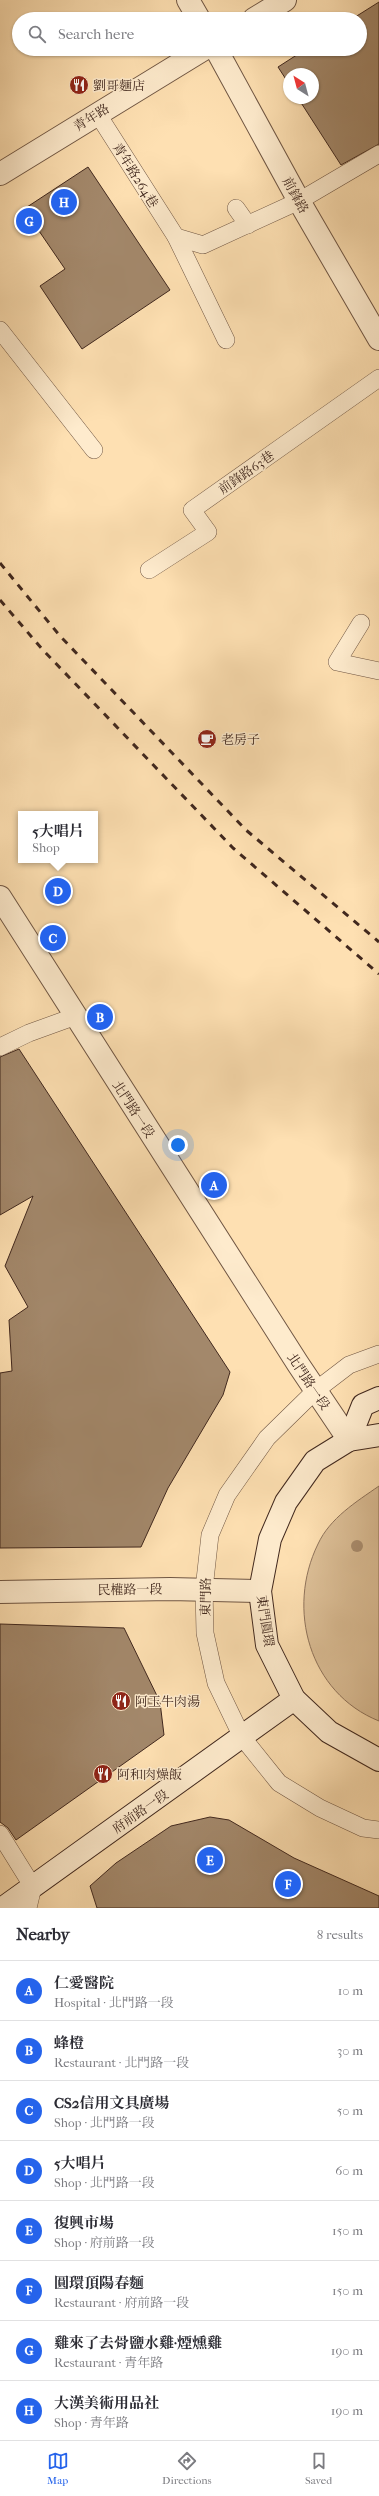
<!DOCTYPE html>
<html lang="en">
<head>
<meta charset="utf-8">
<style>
  body { margin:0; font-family:"IM FELL French Canon","Noto Serif TC",serif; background:#f7f7f7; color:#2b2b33 }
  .compass { position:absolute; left:283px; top:68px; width:36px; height:36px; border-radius:50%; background:#fff; box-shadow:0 1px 3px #0004; rotate:324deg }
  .you { position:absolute; left:178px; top:1145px; width:14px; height:14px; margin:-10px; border:3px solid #fff; border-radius:50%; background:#1a73e8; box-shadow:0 0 0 6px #1a73e833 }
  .badge { display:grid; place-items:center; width:26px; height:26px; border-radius:50%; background:#2563eb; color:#fff; font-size:13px; font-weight:700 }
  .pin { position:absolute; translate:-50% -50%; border:2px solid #fff; box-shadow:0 1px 4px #0006 }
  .popup { position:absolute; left:18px; top:811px; width:80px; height:52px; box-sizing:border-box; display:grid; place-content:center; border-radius:0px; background:#fff; filter:drop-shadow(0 1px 3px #0005); font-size:13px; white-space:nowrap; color:#7c7c81 }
  .popup b { font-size:15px; color:#2b2b33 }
  .popup::after { content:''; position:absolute; left:50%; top:100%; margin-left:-8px; border:8px solid transparent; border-top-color:#fff }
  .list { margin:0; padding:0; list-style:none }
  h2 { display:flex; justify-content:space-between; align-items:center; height:52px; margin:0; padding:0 16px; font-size:17px }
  h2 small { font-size:13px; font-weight:400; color:#7c7c81 }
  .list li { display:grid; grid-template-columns:26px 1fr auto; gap:12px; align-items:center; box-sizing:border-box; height:60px; padding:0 16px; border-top:1px solid #e1e1e2 }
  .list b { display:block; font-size:15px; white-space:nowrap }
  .list p { margin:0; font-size:13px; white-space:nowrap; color:#7c7c81 }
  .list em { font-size:13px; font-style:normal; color:#7c7c81 }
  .icon { flex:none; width:22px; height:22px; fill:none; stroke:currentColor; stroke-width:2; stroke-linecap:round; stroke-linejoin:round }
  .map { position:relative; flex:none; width:379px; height:1908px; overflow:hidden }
  .search { position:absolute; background:#fff; box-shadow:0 1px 3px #0004; left:12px; right:12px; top:12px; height:44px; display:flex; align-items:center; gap:10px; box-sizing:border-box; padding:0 14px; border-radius:22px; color:#7c7c81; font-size:15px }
  .sheet { height:532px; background:#fff }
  nav { display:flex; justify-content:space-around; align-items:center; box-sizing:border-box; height:56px; border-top:1px solid #e1e1e2; background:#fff; font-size:11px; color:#7c7c81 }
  nav a { display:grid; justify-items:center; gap:2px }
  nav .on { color:#2563eb }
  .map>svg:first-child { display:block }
  .green { fill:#dec199; stroke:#90745c }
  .building { fill:#a3886b; stroke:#41281e }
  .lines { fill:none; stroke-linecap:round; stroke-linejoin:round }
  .service-casing { stroke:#705643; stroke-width:18 }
  .minor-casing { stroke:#705643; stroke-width:24 }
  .tertiary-casing { stroke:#705643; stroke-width:24 }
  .secondary-casing { stroke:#41281e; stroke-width:24 }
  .service { stroke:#feebcd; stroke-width:17 }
  .minor { stroke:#feebcd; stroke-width:22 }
  .tertiary { stroke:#feebcd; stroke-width:22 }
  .secondary { stroke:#feebcd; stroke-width:22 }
  .rail { stroke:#41281e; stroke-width:3; stroke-dasharray:7 7; stroke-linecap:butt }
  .tree { fill:#ac9072 }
  .labels { text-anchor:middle; stroke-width:3; stroke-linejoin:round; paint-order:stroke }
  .poi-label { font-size:13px; fill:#41281e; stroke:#feebcd; text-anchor:start }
  .street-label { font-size:13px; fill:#41281e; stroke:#feebcd }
</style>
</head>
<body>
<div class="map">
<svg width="379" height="1908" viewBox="0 0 379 1908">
  <rect width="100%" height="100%" fill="#fee0b2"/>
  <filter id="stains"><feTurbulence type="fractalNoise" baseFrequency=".005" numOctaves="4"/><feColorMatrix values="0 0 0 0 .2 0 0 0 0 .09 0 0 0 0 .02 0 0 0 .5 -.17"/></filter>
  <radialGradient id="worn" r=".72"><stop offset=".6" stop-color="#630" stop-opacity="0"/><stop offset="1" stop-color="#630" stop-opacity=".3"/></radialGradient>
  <path class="green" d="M379 1486V1721C309 1693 286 1609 318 1544 330 1518 356 1502 379 1486Z"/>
  <g class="building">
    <polygon points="379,2 379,144 341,165 298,98 313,98 313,74 289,74 289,84 278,67 306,49 360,49 360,19 352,19"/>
    <polygon points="88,167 170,290 82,349 40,286 65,269 24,209"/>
    <polygon points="19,1049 230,1372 223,1395 168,1488 141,1547 0,1548 0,1373 12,1371 9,1320 28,1307 5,1266 33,1196 0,1215 0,1057"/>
    <polygon points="0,1624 124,1628 160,1702 164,1735 16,1840 8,1828 0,1822"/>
    <polygon points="210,1817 229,1820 294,1858 379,1896 379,1908 97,1908 90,1886 116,1863 171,1826"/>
  </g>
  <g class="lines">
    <defs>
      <g id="service">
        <polyline points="97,113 176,237 226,340"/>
        <polyline points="236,208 248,225"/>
        <polyline points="176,237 203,245 299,201 379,154"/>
        <polyline points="0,330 94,450"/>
        <polyline points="149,570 208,532 192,510 379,378"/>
        <polyline points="361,623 337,662 379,671"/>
        <polyline points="0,1047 29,1033 76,1016"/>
        <polyline points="379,1354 349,1365 315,1391 267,1438 227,1495 210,1535 204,1589 205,1633 216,1683 242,1737 279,1783 320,1808 363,1828 379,1830"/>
        <polyline points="0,1834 33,1887 28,1908"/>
      </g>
      <g id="minor">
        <polyline points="254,19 285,0"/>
        <polyline points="0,174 204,49"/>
      </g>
      <g id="tertiary">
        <polyline points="188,0 199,19"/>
        <polyline points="216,49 299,201 379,339"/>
        <polyline points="0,897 298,1364 349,1440"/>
        <polyline points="0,1592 170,1589 260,1591"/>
      </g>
      <g id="secondary">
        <polyline points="379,1435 349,1440 315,1461 286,1502 270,1539 260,1591 267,1645 294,1699 329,1732 379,1760"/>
        <polyline points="349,1440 363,1405 379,1398"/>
        <polyline points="3,1908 294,1699"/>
      </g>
    </defs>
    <use href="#service" class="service-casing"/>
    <use href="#minor" class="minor-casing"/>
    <use href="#tertiary" class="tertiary-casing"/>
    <use href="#secondary" class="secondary-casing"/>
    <use href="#service" class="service"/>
    <use href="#minor" class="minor"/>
    <use href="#tertiary" class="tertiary"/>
    <use href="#secondary" class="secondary"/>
    <g class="rail">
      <polyline points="0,563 60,636 246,830 379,942"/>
      <polyline points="0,600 42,649 233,848 379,974"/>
    </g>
  </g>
  <circle class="tree" cx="357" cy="1546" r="6"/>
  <defs>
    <symbol id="restaurant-disc" viewBox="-11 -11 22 22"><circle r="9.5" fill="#8f2418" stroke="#feebcd"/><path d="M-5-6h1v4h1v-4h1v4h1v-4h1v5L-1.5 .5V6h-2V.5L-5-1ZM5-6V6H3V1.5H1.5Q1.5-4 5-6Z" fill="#fff"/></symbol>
    <symbol id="cafe-disc" viewBox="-11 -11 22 22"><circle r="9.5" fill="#8f2418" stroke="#feebcd"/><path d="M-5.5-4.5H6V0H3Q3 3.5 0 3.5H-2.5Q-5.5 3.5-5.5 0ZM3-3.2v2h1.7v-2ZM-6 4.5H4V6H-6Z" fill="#fff"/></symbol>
  </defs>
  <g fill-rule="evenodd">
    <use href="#restaurant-disc" x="68" y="74" width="22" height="22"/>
    <use href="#cafe-disc" x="196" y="728" width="22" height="22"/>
    <use href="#restaurant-disc" x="110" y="1690" width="22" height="22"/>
    <use href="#restaurant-disc" x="92" y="1763" width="22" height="22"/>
  </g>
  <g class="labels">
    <g class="poi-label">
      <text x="93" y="90">劉哥麵店</text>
      <text x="221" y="744">老房子</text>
      <text x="135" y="1706">阿玉牛肉湯</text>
      <text x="117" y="1779">阿和肉燥飯</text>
    </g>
    <g class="street-label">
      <text transform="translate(91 117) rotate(-32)" y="5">青年路</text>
      <text transform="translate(136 175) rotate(58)" y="5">青年路264巷</text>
      <text transform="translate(296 195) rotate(61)" y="5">前鋒路</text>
      <text transform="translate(246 472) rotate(-35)" y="5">前鋒路63巷</text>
      <text transform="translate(134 1109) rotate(57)" y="5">北門路一段</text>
      <text transform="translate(309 1381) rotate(56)" y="5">北門路一段</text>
      <text transform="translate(130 1589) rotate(-1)" y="5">民權路一段</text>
      <text transform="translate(205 1597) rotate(-89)" y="5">東門路</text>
      <text transform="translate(266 1621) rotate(81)" y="5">東門圓環</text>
      <text transform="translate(140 1811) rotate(-35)" y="5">府前路一段</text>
    </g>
  </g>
  <rect width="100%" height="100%" filter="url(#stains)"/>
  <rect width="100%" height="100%" fill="url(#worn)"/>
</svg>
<svg class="compass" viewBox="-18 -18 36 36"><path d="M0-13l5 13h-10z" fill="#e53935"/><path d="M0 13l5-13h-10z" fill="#7c7c81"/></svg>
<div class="you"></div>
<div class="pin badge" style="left:214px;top:1185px">A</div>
<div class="pin badge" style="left:100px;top:1017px">B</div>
<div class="pin badge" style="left:53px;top:938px">C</div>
<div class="pin badge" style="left:58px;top:891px">D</div>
<div class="popup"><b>5大唱片</b>Shop</div>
<div class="pin badge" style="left:210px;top:1860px">E</div>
<div class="pin badge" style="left:288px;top:1884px">F</div>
<div class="pin badge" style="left:29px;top:221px">G</div>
<div class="pin badge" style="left:64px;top:202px">H</div>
<div class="search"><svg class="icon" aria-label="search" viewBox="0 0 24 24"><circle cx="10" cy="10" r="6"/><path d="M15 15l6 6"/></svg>Search here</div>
</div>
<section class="sheet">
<h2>Nearby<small>8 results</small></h2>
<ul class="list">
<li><span class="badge">A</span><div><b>仁愛醫院</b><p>Hospital · 北門路一段</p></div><em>10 m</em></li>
<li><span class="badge">B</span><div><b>蜂橙</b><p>Restaurant · 北門路一段</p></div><em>30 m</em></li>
<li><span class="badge">C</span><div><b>CS2信用文具廣場</b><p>Shop · 北門路一段</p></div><em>50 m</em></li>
<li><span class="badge">D</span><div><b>5大唱片</b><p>Shop · 北門路一段</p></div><em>60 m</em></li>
<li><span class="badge">E</span><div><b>復興市場</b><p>Shop · 府前路一段</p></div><em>150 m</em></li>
<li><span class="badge">F</span><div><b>圓環頂陽春麵</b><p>Restaurant · 府前路一段</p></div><em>150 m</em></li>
<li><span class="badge">G</span><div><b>雞來了去骨鹽水雞·煙燻雞</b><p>Restaurant · 青年路</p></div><em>190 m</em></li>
<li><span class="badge">H</span><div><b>大漢美術用品社</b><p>Shop · 青年路</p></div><em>190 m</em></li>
</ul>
</section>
<nav>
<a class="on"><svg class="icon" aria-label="map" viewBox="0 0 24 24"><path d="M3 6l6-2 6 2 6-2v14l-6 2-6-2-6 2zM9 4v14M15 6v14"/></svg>Map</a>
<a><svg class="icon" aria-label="directions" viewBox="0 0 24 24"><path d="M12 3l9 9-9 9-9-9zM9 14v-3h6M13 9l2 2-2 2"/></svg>Directions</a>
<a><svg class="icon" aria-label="saved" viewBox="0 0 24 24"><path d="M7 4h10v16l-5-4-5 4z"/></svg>Saved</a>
</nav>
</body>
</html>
